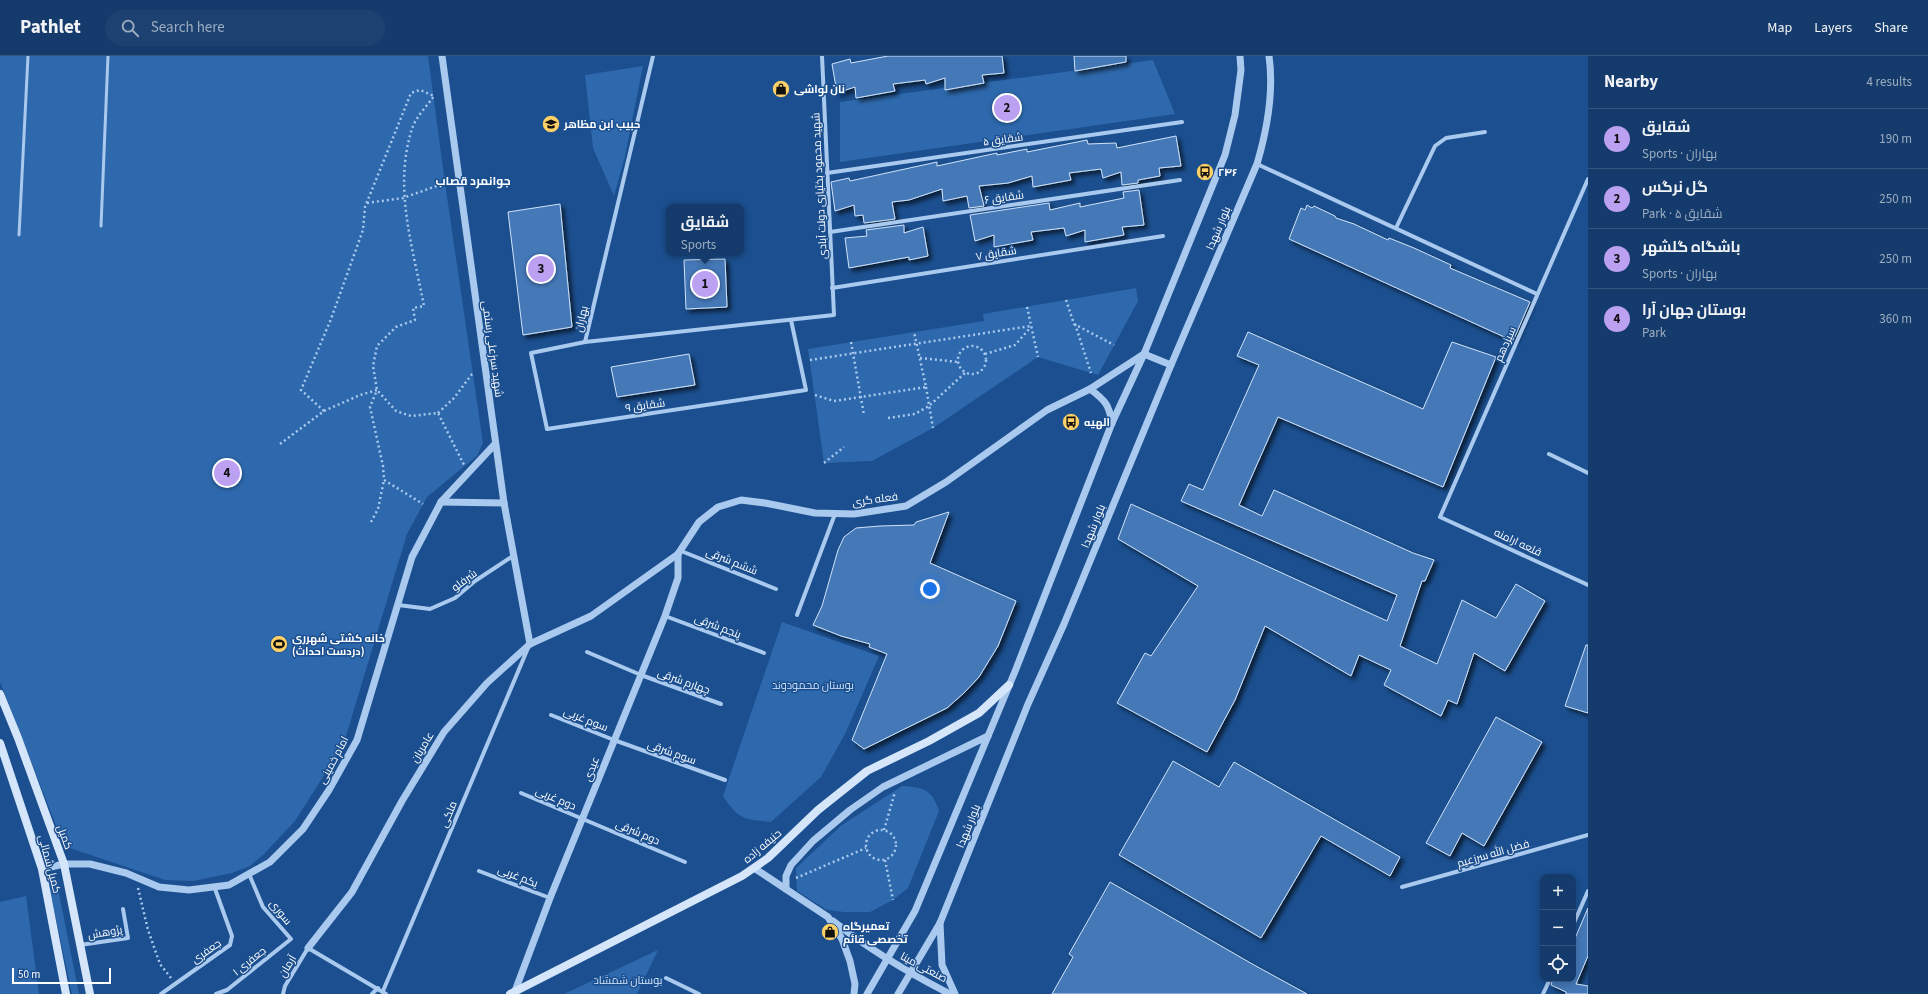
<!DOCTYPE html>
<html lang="en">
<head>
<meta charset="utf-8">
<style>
  body { margin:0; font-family:"Source Sans 3",Cairo,sans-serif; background:#1d4271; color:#f1f3f6 }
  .controls { position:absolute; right:12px; bottom:12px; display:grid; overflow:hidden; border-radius:8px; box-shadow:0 2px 10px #0003 }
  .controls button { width:36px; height:36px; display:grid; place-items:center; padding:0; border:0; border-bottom:1px solid #33557e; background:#143b6b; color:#f1f3f6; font:20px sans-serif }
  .scale { position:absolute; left:12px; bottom:10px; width:99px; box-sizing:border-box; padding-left:4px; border:2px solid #fff; border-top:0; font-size:11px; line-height:14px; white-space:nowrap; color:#fff; -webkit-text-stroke:3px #1b4f8f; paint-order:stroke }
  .you { position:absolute; left:930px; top:533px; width:14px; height:14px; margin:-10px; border:3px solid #fff; border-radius:50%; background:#1a73e8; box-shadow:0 0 0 6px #1a73e833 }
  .badge { display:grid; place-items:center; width:26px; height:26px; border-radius:50%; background:#bca0f2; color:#111; font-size:13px; font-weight:700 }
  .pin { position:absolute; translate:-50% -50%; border:2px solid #fff; box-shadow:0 1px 4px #0006 }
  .popup { position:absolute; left:666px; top:148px; width:78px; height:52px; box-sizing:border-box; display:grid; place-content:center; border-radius:8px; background:#143b6b; filter:drop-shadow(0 1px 3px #0005); font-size:13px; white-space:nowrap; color:#9dadc1 }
  .popup b { font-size:15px; color:#f1f3f6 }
  .popup::after { content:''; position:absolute; left:50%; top:100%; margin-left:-8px; border:8px solid transparent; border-top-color:#143b6b }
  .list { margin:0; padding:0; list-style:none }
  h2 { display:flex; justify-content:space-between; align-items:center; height:52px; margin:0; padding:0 16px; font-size:17px }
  h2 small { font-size:13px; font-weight:400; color:#9dadc1 }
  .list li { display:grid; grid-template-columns:26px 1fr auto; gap:12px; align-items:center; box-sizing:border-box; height:60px; padding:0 16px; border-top:1px solid #33557e }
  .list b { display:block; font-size:15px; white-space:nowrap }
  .list p { margin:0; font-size:13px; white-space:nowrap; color:#9dadc1 }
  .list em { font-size:13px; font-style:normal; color:#9dadc1 }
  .icon { flex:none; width:22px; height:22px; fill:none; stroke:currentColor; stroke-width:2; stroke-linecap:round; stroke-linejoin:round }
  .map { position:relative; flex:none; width:1588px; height:938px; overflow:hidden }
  header { display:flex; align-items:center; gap:24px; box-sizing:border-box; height:56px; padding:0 20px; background:#143b6b; border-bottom:1px solid #33557e }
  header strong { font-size:19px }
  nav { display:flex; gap:22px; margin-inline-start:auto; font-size:14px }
  .search { width:280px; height:36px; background:#1d4271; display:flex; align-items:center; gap:10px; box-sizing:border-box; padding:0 14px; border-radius:22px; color:#9dadc1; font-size:15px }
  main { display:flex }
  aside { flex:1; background:#143b6b }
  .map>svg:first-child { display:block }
  .green { fill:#2e69ad }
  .building { fill:#4478b7; stroke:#cfe3fa; filter:url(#shadow) }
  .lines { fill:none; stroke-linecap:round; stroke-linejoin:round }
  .path { stroke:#a9c9ee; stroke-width:2.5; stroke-dasharray:2 3; stroke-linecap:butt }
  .service { stroke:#a9c9ee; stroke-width:3 }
  .minor { stroke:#a9c9ee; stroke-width:4 }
  .tertiary { stroke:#a9c9ee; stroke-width:7 }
  .secondary { stroke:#d6e6fa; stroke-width:8 }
  .labels { text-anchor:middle; stroke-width:3; stroke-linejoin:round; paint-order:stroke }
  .poi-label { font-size:11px; font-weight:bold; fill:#fff; stroke:#1b4f8f; text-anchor:start }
  .street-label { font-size:11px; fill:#fff; stroke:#1b4f8f }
  .park-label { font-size:11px; fill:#cfe3fa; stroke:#1b4f8f }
  .neighbourhood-label { font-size:12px; font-weight:bold; fill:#fff; stroke:#1b4f8f }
</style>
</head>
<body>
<header>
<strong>Pathlet</strong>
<div class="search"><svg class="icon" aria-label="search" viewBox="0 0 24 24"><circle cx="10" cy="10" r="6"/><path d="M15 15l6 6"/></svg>Search here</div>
<nav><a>Map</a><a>Layers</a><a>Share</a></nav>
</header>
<main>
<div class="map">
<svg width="1588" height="938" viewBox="0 0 1588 938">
  <defs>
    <filter id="shadow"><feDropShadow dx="3.5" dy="3.5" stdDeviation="2" flood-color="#0009"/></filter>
  </defs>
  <rect width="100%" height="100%" fill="#1b4f8f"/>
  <g class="green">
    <polygon points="0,0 428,0 445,127 483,387 477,400 427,441 407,478 346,680 337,699 295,765 263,799 250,810 232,817 193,825 165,824 64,790 0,626"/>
    <polygon points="1153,4 1175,58 840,106 840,46"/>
    <polygon points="643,10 625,100 614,140 593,92 585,19"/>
    <polygon points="1136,232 1138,245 1098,319 1038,301 933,372 872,405 824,407 808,293 984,265 983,258"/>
    <path d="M782 566 879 600 845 678 821 721 771 766C743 763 739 764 723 740Z"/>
    <path d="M902 730C924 731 932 734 939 755L908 832 893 844 870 856H844L827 854 797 835 796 812 842 769Z"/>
    <polygon points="50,820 56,822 79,938 72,938 50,835 49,826"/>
    <polygon points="26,840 39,938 0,938 0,846"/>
    <polygon points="658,894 637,938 564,938"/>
  </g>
  <g class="building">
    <polygon points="888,0 1002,0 1004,17 982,19 984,27 945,34 945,22 926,28 925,24 893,28 895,35 856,42 855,31 837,37 832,8 850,3 851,7"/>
    <polygon points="1074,0 1126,0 1126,6 1075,15"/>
    <polygon points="1176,80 1181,110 1159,112 1160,120 1138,124 1138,127 1122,129 1121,116 1103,122 1101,113 1069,117 1071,124 1033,131 1032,120 1008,127 979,130 984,150 969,152 967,140 943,145 942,133 909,144 892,146 895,163 864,167 863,159 855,160 854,149 835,155 831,126 849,122 850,125 937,106 937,110 997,97 997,99 1027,93 1027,96 1087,84 1088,88 1116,87 1117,92"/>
    <polygon points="1139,134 1144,169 1122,171 1124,179 1085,186 1085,174 1066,180 1064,172 1031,176 1033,184 994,191 994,179 975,185 970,159 1049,147 1050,154 1080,147 1080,151 1124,142 1123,136"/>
    <polygon points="560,148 572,271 523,279 508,156"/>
    <polygon points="1307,149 1312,152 1314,150 1335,160 1336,162 1354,168 1388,184 1389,182 1414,192 1451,209 1450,212 1530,246 1513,285 1289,183 1301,152 1305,154"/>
    <polygon points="904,169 904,177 923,171 928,200 909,204 909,201 849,212 845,182 867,180 866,174"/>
    <polygon points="725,203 727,251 686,253 684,204"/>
    <polygon points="1248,276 1423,353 1452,286 1496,301 1443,431 1278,361 1239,449 1262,460 1274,434 1413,497 1434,504 1425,525 1422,525 1400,590 1437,608 1462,544 1496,562 1516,528 1545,545 1505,615 1474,597 1457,648 1448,644 1441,660 1384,629 1391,614 1359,599 1351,620 1265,570 1235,644 1207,696 1117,647 1145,597 1151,600 1198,530 1118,483 1131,448 1387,565 1397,539 1181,445 1189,428 1203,434 1259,309 1237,300"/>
    <polygon points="689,298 695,329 617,341 611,311"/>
    <polygon points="949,456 930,507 1016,545 998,590 979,621 964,637 947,652 864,693 852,684 887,598 869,591 870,588 841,580 813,569 822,550 838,494 844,481 856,472 880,470 914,469 916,466"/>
    <polygon points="1586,589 1588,589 1588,657 1565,650"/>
    <polygon points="1496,661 1542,686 1484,790 1462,777 1450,800 1426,787"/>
    <polygon points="1173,705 1219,731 1234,706 1400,801 1390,820 1321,780 1261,882 1119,799"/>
    <polygon points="1110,826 1254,909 1307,938 1052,938 1073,901 1069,898"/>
    <polygon points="1588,852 1588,900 1576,928 1588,930 1588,938 1566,938 1566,936 1551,929 1553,923 1573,923 1573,887"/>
  </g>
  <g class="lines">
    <g class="path">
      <polyline points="367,147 403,142 445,127"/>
      <polyline points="1066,244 1074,268 1114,289"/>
      <polyline points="1027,251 1038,301"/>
      <polyline points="1075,268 1091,317"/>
      <polyline points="851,286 864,359"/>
      <circle cx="972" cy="304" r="14"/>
      <polyline points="985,298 1015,289 1031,271"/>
      <polyline points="920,302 958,306"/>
      <polyline points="810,304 1031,270"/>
      <polyline points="926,331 933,372"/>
      <polyline points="815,339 834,345 926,331 914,276"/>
      <path d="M324 355 301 334 331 263 363 174 365 151 411 37 420 34 434 40C427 50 415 62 412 73 393 131 413 192 424 250L413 252 415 264 396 271 377 290 373 310 377 334 396 355 411 360 438 357 464 409"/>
      <polyline points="438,357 454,342 472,318"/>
      <polyline points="888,362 915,358 929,350 966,316"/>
      <polyline points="280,388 324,355 360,339 377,334 370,351 383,410 384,424 423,448"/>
      <polyline points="824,407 844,391"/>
      <polyline points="371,466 378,453 384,424"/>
      <circle cx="881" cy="789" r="15"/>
      <polyline points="884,774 895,736"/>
      <polyline points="885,804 893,844"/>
      <polyline points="796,822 866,792"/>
      <polyline points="138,832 148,874 160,908 171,922"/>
    </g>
    <g class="service">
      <polyline points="101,170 108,0"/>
      <polyline points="19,179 28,0"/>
    </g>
    <g class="minor">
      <polyline points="653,0 585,286 834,259 822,0"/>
      <polyline points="1257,108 1537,238"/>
      <polyline points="827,117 1182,66"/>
      <polyline points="1588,123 1440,461 1588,529"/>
      <polyline points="1396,172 1435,90 1446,82 1485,76"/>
      <polyline points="830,176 1180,124"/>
      <polyline points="832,232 1163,180"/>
      <polyline points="585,286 531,297 547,373 806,334 791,264"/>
      <polyline points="1549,398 1588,417"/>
      <polyline points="681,495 776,533"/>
      <polyline points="398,549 430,553 455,542 475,525 513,500"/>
      <polyline points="797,559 835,458"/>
      <polyline points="665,560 764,597"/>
      <polyline points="587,596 641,619 721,648"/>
      <polyline points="551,659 614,684 725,724"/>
      <polyline points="521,737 685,806"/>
      <polyline points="479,815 550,842"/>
      <polyline points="1402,831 1588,779"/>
      <polyline points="1573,869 1588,835"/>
      <polyline points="80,889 128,882 123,853"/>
      <polyline points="666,922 699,938"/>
      <polyline points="383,935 528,592"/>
      <polyline points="161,938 230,889 232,880 214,830"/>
      <polyline points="216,938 227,934 291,883 263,851 249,818"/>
      <polyline points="283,938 285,930 308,892 386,938"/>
      <polyline points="372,938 378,932"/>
      <polyline points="1543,938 1550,923"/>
    </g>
    <g class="tertiary">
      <polyline points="442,0 504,447 530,588"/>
      <polyline points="1144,298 1171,309"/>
      <path d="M1090 333C1106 345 1109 349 1112 367"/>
      <polyline points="441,446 504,447"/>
      <polyline points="754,812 828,861 842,883 850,905 855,928 854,938"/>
      <polyline points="42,813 64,808 90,808 126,817 159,831 189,834 229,829 270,806 303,773 329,734 357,684 412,501 441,446 495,388"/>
      <polyline points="786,833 786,820 791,809 813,785 850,754 883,731 988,680"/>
      <path d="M833 865C870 894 909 917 950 938"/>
      <polyline points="940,867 942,909 955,938"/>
      <polyline points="308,892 352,836 402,745 444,676 487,627 530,588 591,560 678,498 699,466 718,451 741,444 765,447 815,457 854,458 906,450 946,426 1047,354 1090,333 1144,298"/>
      <polyline points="515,935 550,842 665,560 678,522 678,498"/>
      <polyline points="867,938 915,855 1016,613 1112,367 1144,298 1225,99 1235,59 1241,14 1240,0"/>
      <path d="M898 938 940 867 1028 648 1064 568 1171 309 1257 108C1267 74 1274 35 1269 0"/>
    </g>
    <g class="secondary">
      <polyline points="0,638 18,682 64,808 90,938"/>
      <polyline points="0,687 42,813 66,938"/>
      <polyline points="510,938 742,820 768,802 818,754 867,715 929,685 979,657 1009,629"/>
    </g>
  </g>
  <defs>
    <symbol id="shop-disc" viewBox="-11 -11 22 22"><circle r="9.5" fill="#ffd166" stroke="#1b4f8f"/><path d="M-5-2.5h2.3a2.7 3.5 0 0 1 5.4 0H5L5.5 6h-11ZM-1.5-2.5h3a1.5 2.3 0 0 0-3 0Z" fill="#111"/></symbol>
    <symbol id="school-disc" viewBox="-11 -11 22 22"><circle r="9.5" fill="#ffd166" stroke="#1b4f8f"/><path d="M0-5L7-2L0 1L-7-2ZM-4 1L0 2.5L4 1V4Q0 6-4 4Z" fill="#111"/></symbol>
    <symbol id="bus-disc" viewBox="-11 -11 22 22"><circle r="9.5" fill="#ffd166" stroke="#1b4f8f"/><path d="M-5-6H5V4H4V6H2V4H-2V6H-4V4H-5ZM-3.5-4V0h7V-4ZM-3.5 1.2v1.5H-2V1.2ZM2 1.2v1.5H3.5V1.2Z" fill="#111"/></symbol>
    <symbol id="stadium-disc" viewBox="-11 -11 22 22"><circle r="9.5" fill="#ffd166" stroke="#1b4f8f"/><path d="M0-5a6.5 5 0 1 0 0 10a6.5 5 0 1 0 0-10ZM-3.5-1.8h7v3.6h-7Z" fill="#111"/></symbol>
  </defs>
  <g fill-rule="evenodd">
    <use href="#shop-disc" x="771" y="23" width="20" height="20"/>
    <use href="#school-disc" x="541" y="58" width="20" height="20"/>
    <use href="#bus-disc" x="1195" y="106" width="20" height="20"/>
    <use href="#bus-disc" x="1061" y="356" width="20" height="20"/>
    <use href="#stadium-disc" x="269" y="578" width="20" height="20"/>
    <use href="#shop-disc" x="820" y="866" width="20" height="20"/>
  </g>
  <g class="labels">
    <g class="poi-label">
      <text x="794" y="37">نان لواشی</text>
      <text x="564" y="72">حبیب ابن مظاهر</text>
      <text x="1218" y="120">۲۴۶</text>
      <text x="1084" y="370">الهیه</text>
      <text x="292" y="586">خانه کشتی شهرری<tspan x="292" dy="13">(دردست احداث)</tspan></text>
      <text x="843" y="874">تعمیرگاه<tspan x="843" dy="13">تخصصی قائم</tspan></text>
    </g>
    <g class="street-label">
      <text transform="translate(1003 83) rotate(-8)" y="4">شقایق ۵</text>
      <text transform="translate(819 130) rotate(-93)" y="4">شهید محمود بختیاری دولت آبادی</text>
      <text transform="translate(1004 141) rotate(-8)" y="4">شقایق ۶</text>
      <text transform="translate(1218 172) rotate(-67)" y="4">بلوار شهدا</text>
      <text transform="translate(996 197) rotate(-9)" y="4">شقایق ۷</text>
      <text transform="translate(581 263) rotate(-77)" y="4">بهاران</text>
      <text transform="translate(1505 288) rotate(-66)" y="4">سیزدهم</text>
      <text transform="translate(493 293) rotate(82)" y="4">شهید سبزعلی رستمی</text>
      <text transform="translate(645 349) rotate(-8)" y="4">شقایق ۹</text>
      <text transform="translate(875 443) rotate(-8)" y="4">فعله گری</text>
      <text transform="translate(1093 470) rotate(-68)" y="4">بلوار شهدا</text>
      <text transform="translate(1518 486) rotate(25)" y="4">قلعه ارامنه</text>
      <text transform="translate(732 505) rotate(22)" y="4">ششم شرقی</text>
      <text transform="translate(464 524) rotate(-37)" y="4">شرفلو</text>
      <text transform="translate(718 570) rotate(21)" y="4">پنجم شرقی</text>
      <text transform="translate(684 625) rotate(20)" y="4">چهارم شرقی</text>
      <text transform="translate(586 663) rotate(22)" y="4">سوم غربی</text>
      <text transform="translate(422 691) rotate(-59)" y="4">عامریان</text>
      <text transform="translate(672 696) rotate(20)" y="4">سوم شرقی</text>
      <text transform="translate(333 704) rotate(-62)" y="4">امام خمینی</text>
      <text transform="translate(591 713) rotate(-69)" y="4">عیدی</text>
      <text transform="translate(556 742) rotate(23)" y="4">دوم غربی</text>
      <text transform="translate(448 758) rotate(-67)" y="4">ملکی</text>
      <text transform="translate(968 770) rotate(-68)" y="4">بلوار شهدا</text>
      <text transform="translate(638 776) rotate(23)" y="4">دوم شرقی</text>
      <text transform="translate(65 781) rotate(69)" y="4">کمیل</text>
      <text transform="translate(762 790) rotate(-40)" y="4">حنیفه زاده</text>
      <text transform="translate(1493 797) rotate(-16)" y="4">فضل الله سرزعیم</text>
      <text transform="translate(50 808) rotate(75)" y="4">کمیل شمالی</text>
      <text transform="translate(518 820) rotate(21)" y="4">یکم غربی</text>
      <text transform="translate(281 856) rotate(51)" y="4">سوری</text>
      <text transform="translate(105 876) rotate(-10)" y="4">پژوهش</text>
      <text transform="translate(206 895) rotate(-35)" y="4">جعفری</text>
      <text transform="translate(249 905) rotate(-39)" y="4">جعفری ۱</text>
      <text transform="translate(287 910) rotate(-59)" y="4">آرمان</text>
      <text transform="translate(924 911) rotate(28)" y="4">صنعتی مینا</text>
    </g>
    <g class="park-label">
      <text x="813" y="633">بوستان محمودوند</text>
      <text x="628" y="928">بوستان شمشاد</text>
    </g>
    <g class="neighbourhood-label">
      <text x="473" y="129">جوانمرد قصاب</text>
    </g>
  </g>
</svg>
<div class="controls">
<button>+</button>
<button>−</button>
<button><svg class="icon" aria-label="locate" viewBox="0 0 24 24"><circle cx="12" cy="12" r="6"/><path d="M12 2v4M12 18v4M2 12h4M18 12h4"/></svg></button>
</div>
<div class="scale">50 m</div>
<div class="you"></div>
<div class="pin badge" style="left:705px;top:228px">1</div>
<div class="popup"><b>شقایق</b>Sports</div>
<div class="pin badge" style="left:1007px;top:52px">2</div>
<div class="pin badge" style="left:541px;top:213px">3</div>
<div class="pin badge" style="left:227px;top:417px">4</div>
</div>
<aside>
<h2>Nearby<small>4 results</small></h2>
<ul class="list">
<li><span class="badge">1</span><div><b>شقایق</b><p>Sports · بهاران</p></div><em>190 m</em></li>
<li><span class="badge">2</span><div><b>گل نرگس</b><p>Park · شقایق ۵</p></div><em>250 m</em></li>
<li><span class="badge">3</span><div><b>باشگاه گلشهر</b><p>Sports · بهاران</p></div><em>250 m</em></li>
<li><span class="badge">4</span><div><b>بوستان جهان آرا</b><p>Park</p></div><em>360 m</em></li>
</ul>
</aside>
</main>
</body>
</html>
